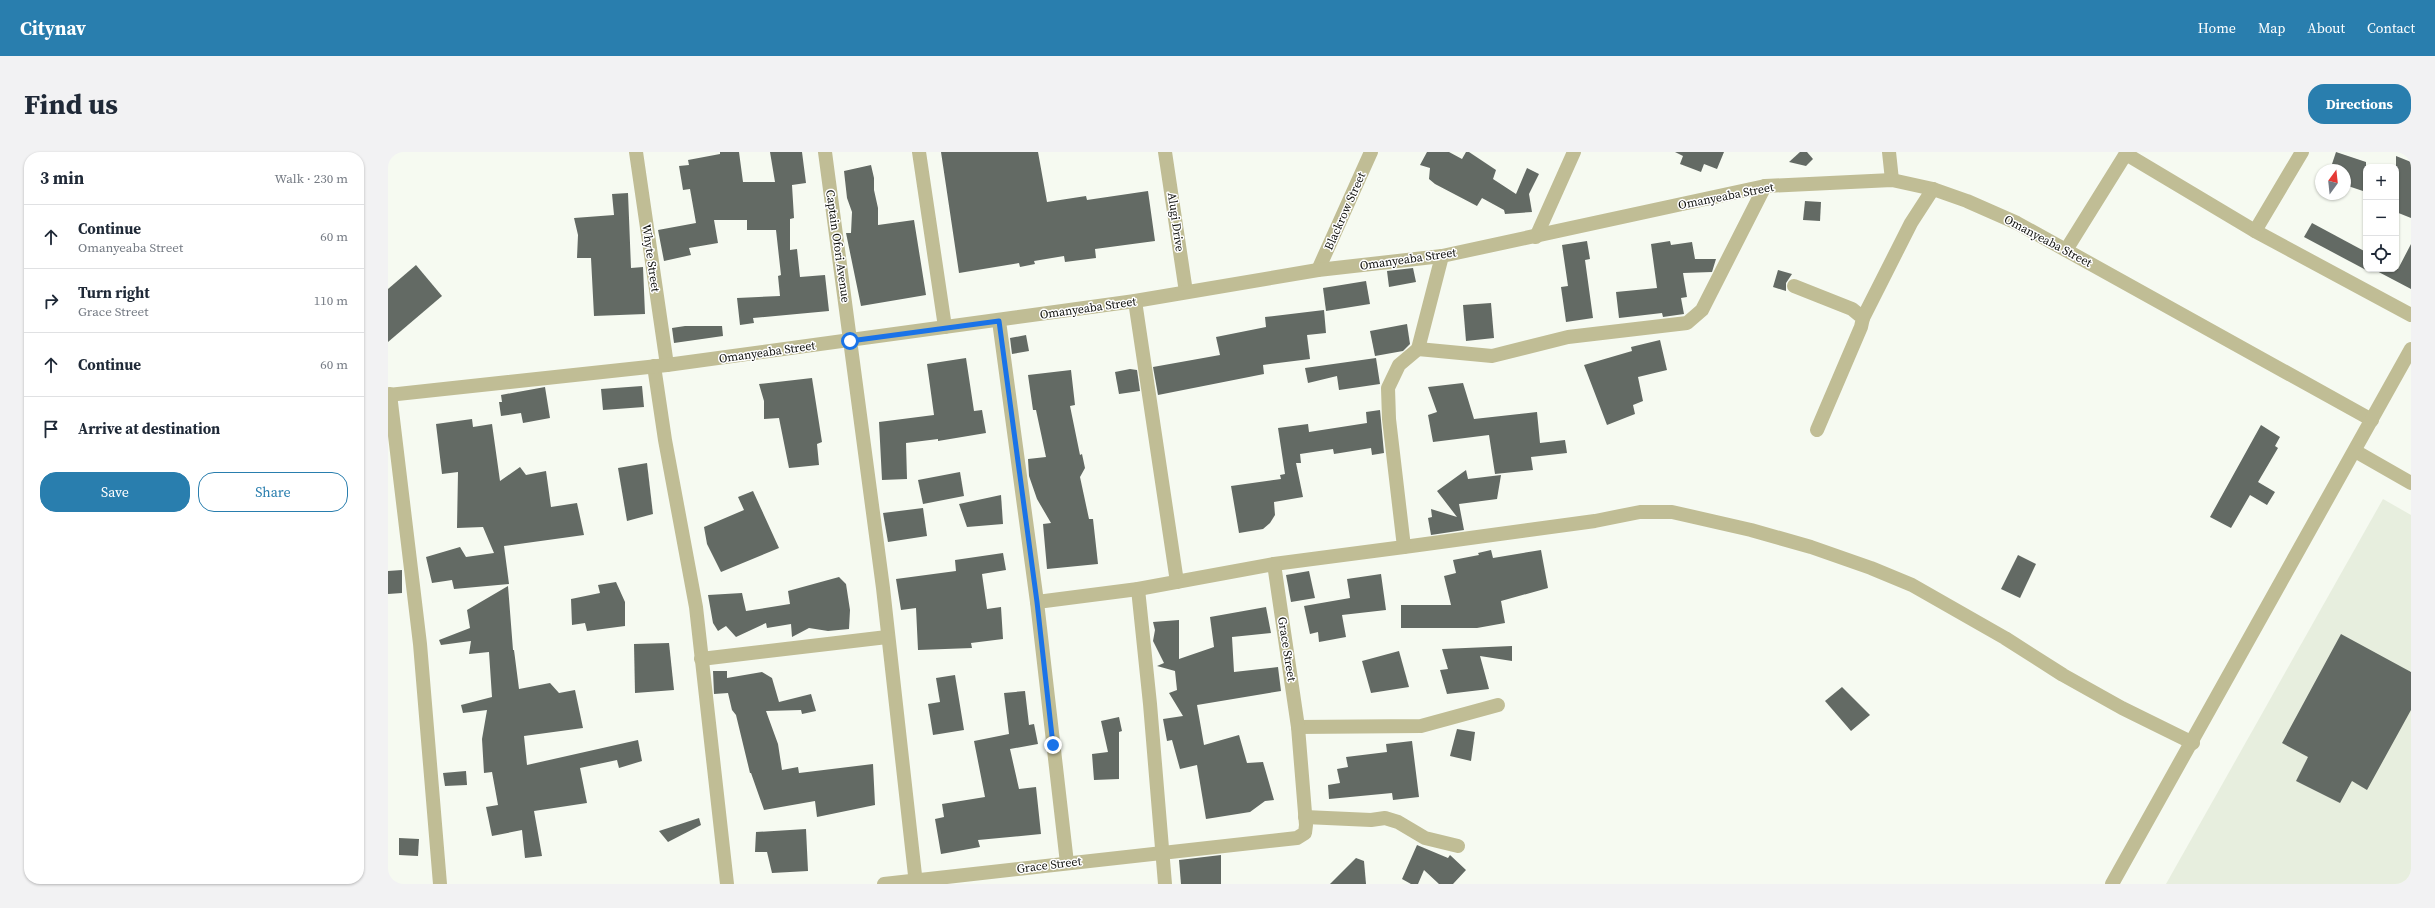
<!DOCTYPE html>
<html lang="en">
<head>
<meta charset="utf-8">
<style>
  body { margin:0; font-family:"Source Serif 4",serif; background:#f2f2f3; color:#1f2937 }
  .controls { position:absolute; right:12px; top:12px; display:grid; overflow:hidden; border-radius:8px; box-shadow:0 1px 3px #0004 }
  .controls button { width:36px; height:36px; display:grid; place-items:center; padding:0; border:0; border-bottom:1px solid #e0e1e3; background:#fff; color:#1f2937; font:20px sans-serif }
  .compass { position:absolute; left:1927px; top:12px; width:36px; height:36px; border-radius:50%; background:#fff; box-shadow:0 1px 3px #0004; rotate:15deg }
  .stop { position:absolute; width:12px; height:12px; margin:-9px; border:3px solid #1a73e8; border-radius:50%; background:#fff }
  .stop.end { background:#1a73e8; border-color:#fff; box-shadow:0 1px 4px #0008 }
  .list { margin:0; padding:0; list-style:none }
  h2 { display:flex; justify-content:space-between; align-items:center; height:52px; margin:0; padding:0 16px; font-size:17px }
  h2 small { font-size:13px; font-weight:400; color:#747a83 }
  .list li { display:grid; grid-template-columns:26px 1fr auto; gap:12px; align-items:center; box-sizing:border-box; height:64px; padding:0 16px; border-top:1px solid #e0e1e3 }
  .list b { display:block; font-size:15px; white-space:nowrap }
  .list p { margin:0; font-size:13px; white-space:nowrap; color:#747a83 }
  .list em { font-size:13px; font-style:normal; color:#747a83 }
  .actions { display:flex; gap:8px; padding:12px 16px }
  .actions a { flex:1; padding:9px 0; border:1px solid #297eae; border-radius:16px; text-align:center; font-size:14px; color:#297eae }
  .actions .main { background:#297eae; color:#fff }
  .icon { flex:none; width:22px; height:22px; fill:none; stroke:currentColor; stroke-width:2; stroke-linecap:round; stroke-linejoin:round }
  .map { position:relative; flex:none; width:2023px; height:732px; overflow:hidden; border-radius:16px }
  header { display:flex; align-items:center; gap:24px; box-sizing:border-box; height:56px; padding:0 20px; background:#297eae; color:#fff }
  header strong { font-size:19px }
  nav { display:flex; gap:22px; margin-inline-start:auto; font-size:14px }
  .intro { display:flex; align-items:center; justify-content:space-between; box-sizing:border-box; height:96px; padding:0 24px }
  h1 { margin:0; font-size:28px }
  .button { padding:10px 18px; border-radius:16px; background:#297eae; color:#fff; font-size:14px; font-weight:700 }
  main { display:flex; gap:24px; padding:0 24px }
  aside { flex:1; background:#fff; border-radius:16px; box-shadow:0 1px 3px #0004 }
  .map>svg:first-child { display:block }
  .built { fill:#e7eede }
  .building { fill:#636a64 }
  .lines { fill:none; stroke-linecap:round; stroke-linejoin:round }
  .minor { stroke:#c0bd95; stroke-width:14 }
  .route { stroke:#1a73e8; stroke-width:5 }
  .labels { text-anchor:middle; stroke-width:3; stroke-linejoin:round; paint-order:stroke }
  .street-label { font-size:12px; fill:#10110e; stroke:#fff }
</style>
</head>
<body>
<header>
<strong>Citynav</strong>
<nav><a>Home</a><a>Map</a><a>About</a><a>Contact</a></nav>
</header>
<div class="intro"><h1>Find us</h1><a class="button">Directions</a></div>
<main>
<aside>
<h2>3 min<small>Walk · 230 m</small></h2>
<ul class="list">
<li><svg class="icon" aria-label="ahead" viewBox="0 0 24 24"><path d="M12 20V5M6 11l6-6 6 6"/></svg><div><b>Continue</b><p>Omanyeaba Street</p></div><em>60 m</em></li>
<li><svg class="icon" aria-label="right" viewBox="0 0 24 24"><path d="M7 20v-9h11M14 6l5 5-5 5"/></svg><div><b>Turn right</b><p>Grace Street</p></div><em>110 m</em></li>
<li><svg class="icon" aria-label="ahead" viewBox="0 0 24 24"><path d="M12 20V5M6 11l6-6 6 6"/></svg><div><b>Continue</b></div><em>60 m</em></li>
<li><svg class="icon" aria-label="arrive" viewBox="0 0 24 24"><path d="M6 21V4h12l-3 4 3 4H6"/></svg><div><b>Arrive at destination</b></div></li>
</ul>
<div class="actions"><a class="main">Save</a><a>Share</a></div>
</aside>
<div class="map">
<svg width="2023" height="732" viewBox="0 0 2023 732">
  <rect width="100%" height="100%" fill="#f6faf1"/>
  <polygon class="built" points="1995,347 2023,363 2023,732 1778,732"/>
  <g class="building">
    <polygon points="332,0 351,0 355,30 387,30 382,0 414,0 418,31 404,33 406,66 402,67 402,98 409,97 412,125 437,123 441,159 365,166 366,171 352,173 349,146 392,144 390,124 393,123 388,78 359,78 359,68 326,68 330,91 301,96 303,103 276,109 270,78 308,71 302,37 295,38 291,14 301,13 300,8 332,2"/>
    <polygon points="553,0 650,0 659,50 698,44 699,48 760,39 767,89 707,97 708,106 677,110 676,104 646,109 647,112 632,115 631,111 571,121"/>
    <polygon points="1039,0 1061,0 1074,7 1078,0 1081,0 1108,18 1105,27 1128,42 1139,16 1151,22 1141,42 1144,60 1117,62 1116,58 1094,46 1089,54 1047,32 1041,27 1042,16 1032,13"/>
    <polygon points="1287,0 1336,0 1329,17 1316,12 1313,20 1292,12 1295,4"/>
    <polygon points="1412,0 1419,0 1425,7 1418,14 1401,10"/>
    <polygon points="1948,0 1978,10 1978,40 1957,33 1957,18 1942,18"/>
    <polygon points="2008,4 2023,10 2023,66 2008,60"/>
    <polygon points="483,13 486,26 486,38 490,56 490,73 526,68 538,143 473,154 458,81 463,81 464,60 459,46 456,19"/>
    <polygon points="240,41 243,116 255,115 257,162 206,164 203,106 189,106 190,83 186,66 226,63 224,42"/>
    <polygon points="1417,49 1433,50 1432,69 1415,68"/>
    <polygon points="1924,71 1978,100 1978,118 1916,85"/>
    <polygon points="1199,89 1202,107 1197,108 1205,166 1178,170 1173,135 1180,134 1174,93"/>
    <polygon points="1282,89 1283,93 1304,90 1307,107 1328,107 1324,120 1295,121 1299,145 1293,146 1296,162 1275,165 1274,161 1231,166 1228,140 1269,136 1263,92"/>
    <polygon points="2023,92 2023,137 1985,117 2010,117"/>
    <polygon points="28,113 54,144 0,190 0,137"/>
    <polygon points="1025,116 1028,130 1001,135 999,119"/>
    <polygon points="1390,118 1404,122 1398,131 1398,139 1385,135"/>
    <polygon points="978,129 982,152 938,159 935,136"/>
    <polygon points="1103,151 1106,186 1078,189 1075,153"/>
    <polygon points="936,158 938,181 919,183 922,207 875,213 876,222 770,243 765,215 832,203 828,185 878,175 877,165"/>
    <polygon points="1019,172 1022,192 1015,199 987,204 982,179"/>
    <polygon points="297,174 334,174 335,184 286,191 284,176"/>
    <polygon points="638,183 641,199 624,202 622,186"/>
    <polygon points="1272,188 1279,218 1250,225 1255,249 1245,253 1247,262 1219,273 1196,213 1244,199 1243,195"/>
    <polygon points="578,206 586,259 594,258 598,281 550,289 550,287 518,291 519,327 494,328 491,270 546,263 539,212"/>
    <polygon points="988,206 992,232 951,238 949,224 920,231 917,216"/>
    <polygon points="742,217 749,218 752,239 731,242 727,220"/>
    <polygon points="683,218 687,253 682,254 692,303 694,302 697,316 692,325 701,367 705,367 710,412 659,417 655,372 663,371 649,347 641,324 640,307 658,305 648,258 645,258 640,223"/>
    <polygon points="424,226 434,290 429,292 431,313 401,316 391,266 376,267 376,249 371,232"/>
    <polygon points="1075,231 1086,267 1149,260 1152,291 1177,288 1179,301 1143,305 1145,318 1107,322 1101,283 1045,290 1040,263 1049,260 1040,235"/>
    <polygon points="254,234 256,255 215,258 213,237"/>
    <polygon points="157,235 162,266 135,271 133,261 113,264 111,250 114,250 113,243"/>
    <polygon points="992,258 996,301 984,303 983,296 946,302 945,297 912,302 913,311 908,311 915,345 886,350 887,363 882,371 875,377 851,381 843,334 893,327 892,323 897,322 890,276 920,272 921,280 979,271 978,260"/>
    <polygon points="84,267 85,275 104,272 112,329 132,315 138,323 158,319 163,355 189,351 196,383 116,394 121,432 66,437 64,428 44,431 38,405 72,395 78,405 106,401 95,375 69,376 70,320 54,322 48,272"/>
    <polygon points="1873,273 1892,285 1887,294 1890,296 1870,330 1887,340 1879,353 1862,343 1843,376 1822,365"/>
    <polygon points="259,311 265,362 239,369 230,316"/>
    <polygon points="1078,318 1080,327 1113,323 1109,347 1071,352 1076,378 1043,383 1040,366 1044,365 1043,357 1069,365 1049,339"/>
    <polygon points="572,320 576,344 535,352 530,328"/>
    <polygon points="365,339 391,396 333,420 319,392 316,375 356,358 350,345"/>
    <polygon points="613,343 615,372 579,375 571,352"/>
    <polygon points="535,356 539,384 500,390 495,361"/>
    <polygon points="1103,398 1105,406 1153,398 1160,436 1113,449 1117,471 1089,476 1013,476 1013,453 1063,453 1056,424 1068,421 1065,408 1091,403 1090,401"/>
    <polygon points="615,401 618,418 594,422 599,457 613,455 615,487 583,491 584,496 530,498 528,456 513,458 508,427 568,419 567,408"/>
    <polygon points="1630,403 1648,412 1632,446 1613,437"/>
    <polygon points="14,418 14,441 0,442 0,419"/>
    <polygon points="921,419 927,446 903,450 898,423"/>
    <polygon points="993,422 998,458 954,463 958,485 931,490 930,480 922,482 916,454 962,446 959,427"/>
    <polygon points="451,425 458,432 462,458 461,477 440,479 421,476 404,485 403,472 379,476 378,471 348,485 338,474 330,479 325,471 320,443 354,441 358,459 402,452 400,439"/>
    <polygon points="228,430 237,450 237,474 199,479 197,471 184,473 183,447 212,441 210,433"/>
    <polygon points="120,434 125,498 126,498 131,537 162,531 171,541 187,538 195,576 136,584 139,613 250,588 254,609 231,616 229,608 192,616 199,651 146,659 154,704 137,706 134,678 104,684 98,655 110,653 104,620 96,621 94,587 99,558 75,561 73,553 104,545 101,500 81,502 83,489 53,493 51,488 82,476 79,458"/>
    <polygon points="878,455 883,481 844,485 846,520 890,515 893,539 809,553 816,593 851,583 859,611 875,610 886,648 877,649 862,660 818,667 809,613 792,617 784,588 779,589 775,567 795,564 781,541 789,538 787,519 769,514 776,511 765,489 767,478 765,470 791,468 791,507 826,495 822,465"/>
    <polygon points="1953,482 2023,520 2023,558 1979,638 1964,629 1952,651 1908,629 1920,605 1894,591"/>
    <polygon points="281,491 286,538 247,541 246,492"/>
    <polygon points="1124,494 1124,509 1092,504 1101,537 1059,542 1052,518 1060,517 1054,497"/>
    <polygon points="1011,499 1021,535 983,541 974,509"/>
    <polygon points="325,519 339,519 339,526 374,520 384,526 391,550 423,542 428,559 414,562 413,558 378,559 390,592 394,618 410,615 411,621 485,612 487,653 429,665 427,649 376,658 363,621 362,621 348,563 344,558 340,541 326,542"/>
    <polygon points="567,523 576,578 545,583 540,552 552,550 548,526"/>
    <polygon points="1454,535 1482,563 1463,579 1437,549"/>
    <polygon points="637,539 641,573 646,572 650,592 622,597 631,637 648,635 653,682 590,688 592,695 553,702 547,667 556,665 554,652 597,645 586,589 621,582 616,541"/>
    <polygon points="731,565 734,579 731,580 731,627 706,628 704,602 720,600 713,569"/>
    <polygon points="1069,577 1087,580 1083,609 1062,604"/>
    <polygon points="1024,589 1031,645 1005,648 1004,641 941,647 940,633 952,631 949,617 960,615 958,605 999,600 998,592"/>
    <polygon points="78,619 79,633 57,634 55,621"/>
    <polygon points="311,666 313,673 280,690 271,679"/>
    <polygon points="418,677 420,719 384,721 379,700 367,700 368,680"/>
    <polygon points="11,686 31,687 30,704 11,703"/>
    <polygon points="1029,693 1060,706 1062,703 1078,718 1065,732 1051,732 1036,718 1030,732 1023,732 1014,727"/>
    <polygon points="833,703 833,732 793,732 791,708"/>
    <polygon points="968,706 976,709 978,732 942,732"/>
  </g>
  <g class="lines">
    <g class="minor">
      <polyline points="248,0 279,213"/>
      <polyline points="437,0 495,436 528,732"/>
      <polyline points="531,0 557,175"/>
      <polyline points="777,0 798,140"/>
      <polyline points="1501,0 1504,28"/>
      <polyline points="1738,2 1867,79 2023,163"/>
      <polyline points="1867,79 1914,0"/>
      <polyline points="1148,85 1186,0"/>
      <polyline points="1678,98 1739,0"/>
      <polyline points="930,118 983,0"/>
      <polyline points="1406,134 1464,157 1475,166 1473,175 1429,278"/>
      <polyline points="747,149 789,430"/>
      <polyline points="1475,166 1523,71 1545,37"/>
      <polyline points="1030,197 1104,204 1180,185 1299,171 1314,158 1377,34"/>
      <polyline points="266,214 277,288 308,455 339,732"/>
      <polyline points="2,242 32,492 52,732"/>
      <polyline points="0,243 279,213 747,149 930,118 1054,104 1377,34 1504,28 1545,37 1579,49 1629,71 1984,268"/>
      <polyline points="1967,299 2023,331"/>
      <polyline points="1016,395 1207,369 1252,360 1284,360 1363,378 1423,395 1483,416 1524,433 1617,486 1675,523 1734,556 1805,591"/>
      <polyline points="886,412 1016,395 1001,267 1000,236 1011,213 1030,197 1054,104"/>
      <polyline points="750,437 762,552 777,732"/>
      <polyline points="649,450 679,711"/>
      <polyline points="313,507 499,485"/>
      <polyline points="910,575 1033,574 1110,553"/>
      <polyline points="917,665 983,668 997,666 1010,670 1037,686 1070,694"/>
      <polyline points="496,732 909,686 917,681 918,673 910,575 886,412 750,437 649,450 611,169"/>
      <polyline points="1724,732 2023,197"/>
    </g>
  </g>
  <g class="lines">
    <polyline class="route" points="462,189 611,169 649,450 665,593"/>
  </g>
  <g class="labels">
    <g class="street-label">
      <text transform="translate(1338 44) rotate(-11)" y="4">Omanyeaba Street</text>
      <text transform="translate(957 59) rotate(-66)" y="4">Blackrow Street</text>
      <text transform="translate(788 70) rotate(82)" y="4">Alugi Drive</text>
      <text transform="translate(1660 89) rotate(28)" y="4">Omanyeaba Street</text>
      <text transform="translate(450 94) rotate(82)" y="4">Captain Ofori Avenue</text>
      <text transform="translate(263 106) rotate(82)" y="4">Whyte Street</text>
      <text transform="translate(1020 107) rotate(-8)" y="4">Omanyeaba Street</text>
      <text transform="translate(700 156) rotate(-8)" y="4">Omanyeaba Street</text>
      <text transform="translate(379 200) rotate(-8)" y="4">Omanyeaba Street</text>
      <text transform="translate(899 497) rotate(81)" y="4">Grace Street</text>
      <text transform="translate(661 713) rotate(-7)" y="4">Grace Street</text>
    </g>
  </g>
</svg>
<div class="controls">
<button>+</button>
<button>−</button>
<button><svg class="icon" aria-label="locate" viewBox="0 0 24 24"><circle cx="12" cy="12" r="6"/><path d="M12 2v4M12 18v4M2 12h4M18 12h4"/></svg></button>
</div>
<svg class="compass" viewBox="-18 -18 36 36"><path d="M0-13l5 13h-10z" fill="#e53935"/><path d="M0 13l5-13h-10z" fill="#747a83"/></svg>
<div class="stop" style="left:462px;top:189px"></div>
<div class="stop end" style="left:665px;top:593px"></div>
</div>
</main>
</body>
</html>
